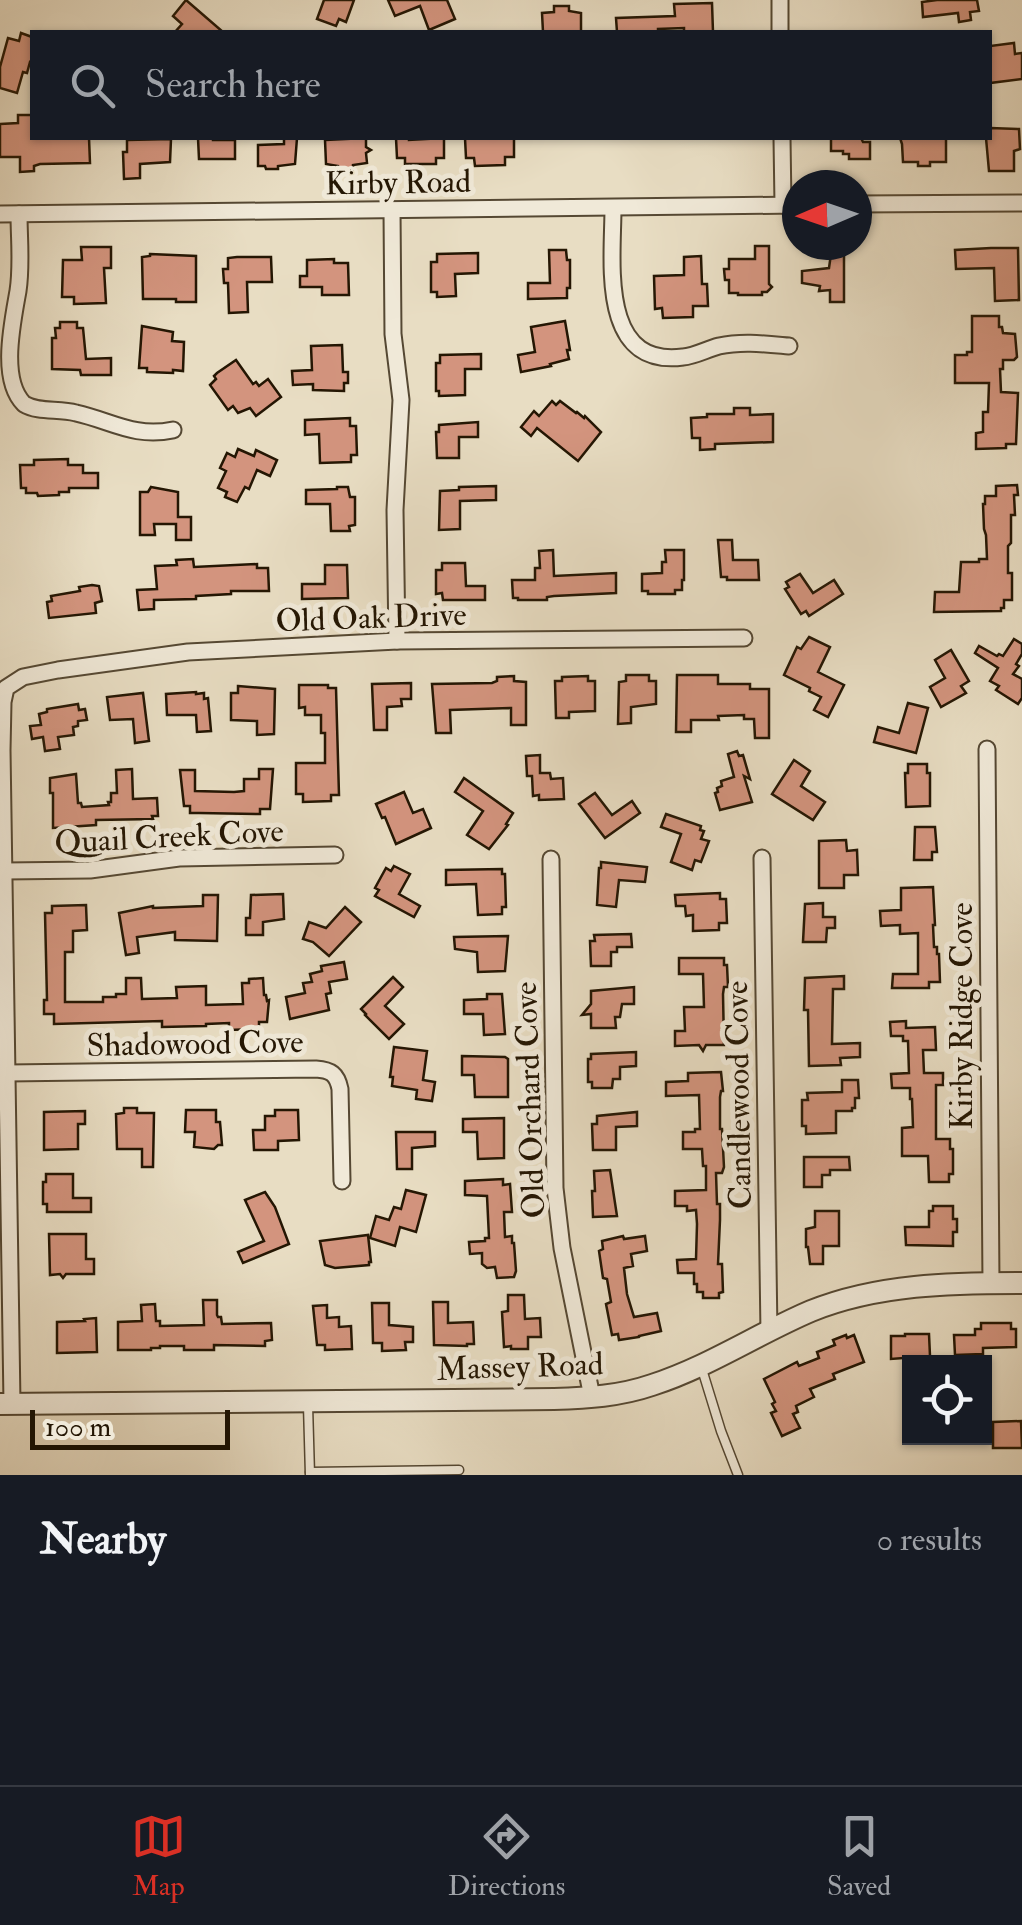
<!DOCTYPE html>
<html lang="en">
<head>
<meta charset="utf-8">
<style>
  body { margin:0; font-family:"IM FELL Double Pica",serif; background:#20242c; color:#f1f3f6 }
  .controls { position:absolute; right:30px; bottom:30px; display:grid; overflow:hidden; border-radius:0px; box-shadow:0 2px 8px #0004 }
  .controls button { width:90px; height:90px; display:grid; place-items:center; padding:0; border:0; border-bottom:2px solid #363941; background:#171b24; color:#f1f3f6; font:50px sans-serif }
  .compass { position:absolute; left:782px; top:170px; width:90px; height:90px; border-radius:50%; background:#171b24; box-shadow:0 2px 8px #0004; rotate:268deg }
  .scale { position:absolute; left:30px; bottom:25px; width:200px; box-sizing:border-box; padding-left:10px; border:5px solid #241603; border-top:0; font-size:28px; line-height:35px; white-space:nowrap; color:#241603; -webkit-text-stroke:8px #f0e9d8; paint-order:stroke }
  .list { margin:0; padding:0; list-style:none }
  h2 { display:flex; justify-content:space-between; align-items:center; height:130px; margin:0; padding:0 40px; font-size:42px }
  h2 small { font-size:32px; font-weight:400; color:#9ea1a6 }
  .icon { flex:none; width:55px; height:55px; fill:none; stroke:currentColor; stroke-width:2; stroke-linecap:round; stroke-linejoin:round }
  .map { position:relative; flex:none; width:1022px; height:1475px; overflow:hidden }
  .search { position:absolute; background:#171b24; box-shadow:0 2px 8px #0004; left:30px; right:30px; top:30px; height:110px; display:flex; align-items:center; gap:25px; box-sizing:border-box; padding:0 35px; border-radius:0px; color:#9ea1a6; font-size:38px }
  .sheet { height:310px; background:#171b24 }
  nav { display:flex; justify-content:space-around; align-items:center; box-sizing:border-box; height:140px; border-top:2px solid #363941; background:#171b24; font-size:28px; color:#9ea1a6 }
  nav a { display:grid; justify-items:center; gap:5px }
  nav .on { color:#d93025 }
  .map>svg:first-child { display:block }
  .building { fill:#d3947e; stroke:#241603; stroke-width:2.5 }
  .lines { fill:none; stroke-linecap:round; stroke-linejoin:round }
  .service-casing { stroke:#554833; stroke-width:11 }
  .minor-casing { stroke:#554833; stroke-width:19 }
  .tertiary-casing { stroke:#554833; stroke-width:24 }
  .service { stroke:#f0e9d8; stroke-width:8 }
  .minor { stroke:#f0e9d8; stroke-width:15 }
  .tertiary { stroke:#f0e9d8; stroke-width:20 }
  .labels { text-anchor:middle; stroke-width:10; stroke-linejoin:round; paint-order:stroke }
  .street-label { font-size:32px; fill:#241603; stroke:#f0e9d8 }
</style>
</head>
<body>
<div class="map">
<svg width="1022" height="1475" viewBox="0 0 1022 1475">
  <rect width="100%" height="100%" fill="#e8ddc3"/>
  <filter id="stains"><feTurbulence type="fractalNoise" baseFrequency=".002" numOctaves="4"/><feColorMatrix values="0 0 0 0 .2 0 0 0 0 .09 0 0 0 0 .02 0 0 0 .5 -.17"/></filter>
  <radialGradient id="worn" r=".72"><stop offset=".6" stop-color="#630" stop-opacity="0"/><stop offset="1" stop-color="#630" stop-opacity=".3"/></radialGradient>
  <g class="building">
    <polygon points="186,0 223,32 175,32 182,24 173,16"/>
    <polygon points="324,0 354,0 346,22 339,19 336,26 317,19"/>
    <polygon points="388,0 447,0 455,19 429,30 420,6 395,16"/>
    <polygon points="937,0 977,0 979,11 970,12 971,20 959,22 958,13 923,17 922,2"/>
    <polygon points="712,3 713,32 684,32 684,28 658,29 658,32 617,32 616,18 675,16 674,4"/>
    <polygon points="554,6 569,6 569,11 581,13 581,32 543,32 542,13 554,12"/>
    <polygon points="21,33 32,37 32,63 30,62 27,73 23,72 17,93 0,88 0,67 8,38 19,41"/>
    <polygon points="1014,43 1015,54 1022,53 1022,79 990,83 990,46"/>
    <polygon points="18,115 32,115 32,138 89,138 90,163 40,164 34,166 34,171 20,172 20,157 0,157 0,124 18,123"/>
    <polygon points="990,128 1019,129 1020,149 1014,151 1014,171 989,171 986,138 990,138"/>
    <polygon points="198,138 213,138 213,140 235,140 235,159 199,159"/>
    <polygon points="284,138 297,138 295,164 278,166 278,169 266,169 265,166 258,166 258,145 284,144"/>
    <polygon points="366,138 366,147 371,150 366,153 367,163 353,165 353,169 338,169 338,166 326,164 325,140"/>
    <polygon points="396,138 409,138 409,140 444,138 444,158 436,158 436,164 405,164 405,158 397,158"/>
    <polygon points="465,138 514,138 514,157 505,157 505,165 475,166 474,158 466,158"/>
    <polygon points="831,138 861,138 863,142 870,142 870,159 849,159 849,154 843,154 843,151 831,151"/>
    <polygon points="900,138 946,138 946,162 930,162 930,166 918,166 918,162 903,162 902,144"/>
    <polygon points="171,139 170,162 140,164 140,178 124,179 123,152 127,152 127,140"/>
    <polygon points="755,246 769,246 769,284 772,287 767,292 762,292 762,295 738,295 738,293 729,293 729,280 725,280 724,269 729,269 729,259 755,259"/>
    <polygon points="81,247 111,247 111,268 104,268 106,303 74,304 74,297 62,297 63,260 82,260"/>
    <polygon points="991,248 1018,248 1019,300 995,301 994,268 956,269 955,250"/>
    <polygon points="549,250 566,250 567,260 570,260 570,288 567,288 567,298 528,299 528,283 550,283"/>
    <polygon points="478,253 478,273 455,274 456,296 437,297 437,292 431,292 431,262 437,262 437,254"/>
    <polygon points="150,254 196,256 196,302 176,302 176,299 143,299 142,257 150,256"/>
    <polygon points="831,254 844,254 844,302 830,302 830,290 819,291 820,286 802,283 802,271 829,268"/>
    <polygon points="701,256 702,284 707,284 708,306 693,306 693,317 663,318 662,308 655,309 654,276 684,275 684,257"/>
    <polygon points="237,257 271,257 272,282 247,282 248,312 229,313 228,283 224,283 223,269 228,269 228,258"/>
    <polygon points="334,259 334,263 348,263 349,295 322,295 322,287 300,287 300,276 307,276 307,260"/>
    <polygon points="972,316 999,316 999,327 1002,327 1003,333 1015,334 1017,357 1014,360 1003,360 1003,369 1000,369 1001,392 1018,393 1016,444 1006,444 1006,448 976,449 976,433 983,432 983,412 988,412 989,383 955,383 955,355 967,355 967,352 972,352"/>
    <polygon points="565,321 570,350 567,350 569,359 550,364 551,366 521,372 518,355 535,352 531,327"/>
    <polygon points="60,322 77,322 77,328 83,328 86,359 111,358 111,375 81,375 80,370 52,369 52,338 56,338 55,328 60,328"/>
    <polygon points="142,326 173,332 172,341 184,342 183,371 173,370 173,373 147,372 147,368 139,368"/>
    <polygon points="342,345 343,372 348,372 348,383 344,383 344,391 313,390 313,384 293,385 292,371 312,370 311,346"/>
    <polygon points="481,354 481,369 465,369 465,395 439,396 439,391 436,391 436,363 440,363 440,355"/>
    <polygon points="236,360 253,384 256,382 259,386 268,379 281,397 256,416 250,408 238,413 233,406 228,410 210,385 216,379 214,376 217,373"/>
    <polygon points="552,401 556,405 560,401 576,413 577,412 584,418 585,416 601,432 578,461 537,428 531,436 521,427 534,411 539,416"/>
    <polygon points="734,408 750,408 750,415 773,414 773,442 715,444 715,449 700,450 700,438 692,438 691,418 707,417 707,414 734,414"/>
    <polygon points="350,418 350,426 356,426 357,455 351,455 351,462 320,463 319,434 305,435 305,420"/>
    <polygon points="478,422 478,437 459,437 459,458 437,458 436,432 439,432 439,425"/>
    <polygon points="238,449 254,456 256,450 277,460 270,476 257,470 249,489 245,487 237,502 225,497 227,492 218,488 226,471 220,468 227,453 235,457"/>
    <polygon points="68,459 68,465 83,465 83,473 98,473 98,488 69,488 69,492 59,492 59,495 38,496 37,493 26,493 26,488 21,488 20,465 34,465 34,460"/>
    <polygon points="1017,485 1018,495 1014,495 1015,515 1011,515 1011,543 1008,546 1008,573 1012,573 1012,600 1004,600 1004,608 1001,608 1001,611 934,612 935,592 959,592 961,562 979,562 979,559 987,559 986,535 984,529 983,504 985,504 985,496 996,496 996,486"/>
    <polygon points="496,486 496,500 460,501 460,529 439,530 440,491 459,490 459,487"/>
    <polygon points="151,487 178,492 178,517 191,517 191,540 176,540 176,524 154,524 155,535 140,535 140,492 148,492"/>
    <polygon points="337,487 348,487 350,497 355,497 355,525 349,526 350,531 331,531 330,504 306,504 306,490 337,489"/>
    <polygon points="718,540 732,540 733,560 758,560 759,580 727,580 727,577 721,577"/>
    <polygon points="553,550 554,576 616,573 616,593 554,596 547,597 547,600 518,600 518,598 513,598 512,580 535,580 535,568 540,568 539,551"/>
    <polygon points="665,550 684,550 684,580 682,580 682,590 675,590 675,594 648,594 648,591 642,591 642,574 662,573 662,562 666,562"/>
    <polygon points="193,559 194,567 257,564 257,568 268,568 269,591 231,591 231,594 196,596 196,599 154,600 154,609 139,610 137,590 157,589 155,566 177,565 176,560"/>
    <polygon points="442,563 465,563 466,586 485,586 485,600 443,600 442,593 436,594 436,570 442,570"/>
    <polygon points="325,565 347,565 348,598 302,599 302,584 325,584"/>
    <polygon points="800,574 813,593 834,580 843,594 809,616 806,611 801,614 785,589 789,587 786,582"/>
    <polygon points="92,585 99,586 102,601 95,603 96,613 49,618 47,602 52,601 51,596 80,591 79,587"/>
    <polygon points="809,637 830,647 818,672 844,685 828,717 814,710 821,697 809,691 810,688 784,675 797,647 801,649"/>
    <polygon points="1014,639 1022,644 1022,654 1016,664 1019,666 1013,674 1022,679 1022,698 1018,704 996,690 999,686 990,681 998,668 975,653 979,646 997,656 999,654 1003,656"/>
    <polygon points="951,650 969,681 961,686 966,693 941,707 930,687 945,678 935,660"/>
    <polygon points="626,675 649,675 649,681 656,681 656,704 631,707 631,723 618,724 619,682 626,681"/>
    <polygon points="677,675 718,675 718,684 750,684 750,689 769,689 769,738 755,738 754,719 744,719 744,715 718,716 719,720 691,720 691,732 676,732"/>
    <polygon points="514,676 514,681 526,682 526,725 511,725 511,708 450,710 451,733 436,733 432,684 492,683 497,681 497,677"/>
    <polygon points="588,676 588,681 595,681 595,711 569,712 569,718 556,718 555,681 562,681 562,677"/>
    <polygon points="411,683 411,699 401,699 402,706 387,707 387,730 374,730 372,684"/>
    <polygon points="299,685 328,685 328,688 336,688 339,795 331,795 331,801 303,802 303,794 296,794 296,763 325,763 325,733 321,733 321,715 305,715 305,707 299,708"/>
    <polygon points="238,686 275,689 274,734 257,735 257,721 231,720 231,693 238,693"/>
    <polygon points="196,692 196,694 204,693 204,699 208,698 211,731 197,732 196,715 167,715 166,694"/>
    <polygon points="143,693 149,741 135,743 133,719 110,720 107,697"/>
    <polygon points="908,703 928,708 916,753 874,742 878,727 899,733"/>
    <polygon points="78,704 79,710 85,709 87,720 78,721 78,726 73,727 74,735 58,737 60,749 45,751 43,737 32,739 30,726 41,725 39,714 47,712 47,709"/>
    <polygon points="737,751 739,756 743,755 750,779 744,776 752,802 720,810 715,793 718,792 717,788 722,786 721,781 734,777 728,754"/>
    <polygon points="540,755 540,773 550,773 551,779 563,778 564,799 539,800 539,795 533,796 532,776 527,776 526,756"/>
    <polygon points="794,760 810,771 801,786 825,802 813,820 772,794"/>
    <polygon points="908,764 927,764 927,773 930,773 930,806 906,807 905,773 908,773"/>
    <polygon points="132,769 133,799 157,798 158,816 152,816 153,819 96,820 96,825 53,828 53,793 50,793 50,778 76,774 78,803 81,803 82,807 109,805 108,802 111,802 111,793 117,793 116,770"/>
    <polygon points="259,769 273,769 270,809 260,809 260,814 199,813 190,813 190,806 184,806 180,770 195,770 195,791 234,792 244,791 244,779 259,779"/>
    <polygon points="464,778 513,813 506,824 508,825 489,849 467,835 483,811 455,792"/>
    <polygon points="404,792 413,813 423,809 431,828 396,844 385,817 382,818 376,804"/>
    <polygon points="595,793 612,815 632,801 640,813 605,838 579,804"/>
    <polygon points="666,814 701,826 700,830 704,831 701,839 709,841 701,862 695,860 692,870 671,862 681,834 661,827"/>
    <polygon points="915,827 935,827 937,852 932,852 932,860 914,860"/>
    <polygon points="846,840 847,851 857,850 858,875 844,875 844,888 819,888 819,841"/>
    <polygon points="601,862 647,867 645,882 619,880 616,907 597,905 599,868 601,868"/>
    <polygon points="394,866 410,874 399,894 420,906 414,917 375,896 379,890 375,888 386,868 391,871"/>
    <polygon points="502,869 502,874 505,874 506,907 502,907 502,914 478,915 476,884 446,885 446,870"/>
    <polygon points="933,887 935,925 933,925 934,947 937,947 937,954 939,954 940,982 929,982 929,988 892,988 893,974 918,974 918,933 900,934 900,925 881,926 880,911 901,910 901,888"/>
    <polygon points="720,893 720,899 726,899 727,923 719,923 719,930 693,931 693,915 686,916 685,906 676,906 675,895"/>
    <polygon points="283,894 284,919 263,922 263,935 246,935 246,918 250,918 251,895"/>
    <polygon points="203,895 218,895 217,941 175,940 175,932 137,937 139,953 126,955 119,913 153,906 153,908 203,906"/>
    <polygon points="823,903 823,917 835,917 835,928 827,928 826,942 803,942 805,904"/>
    <polygon points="86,905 87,930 73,931 73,952 65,952 65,1002 103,1002 103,997 116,997 116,994 126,994 126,978 141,978 142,999 177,998 176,987 206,986 206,1005 243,1004 242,983 249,983 249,979 263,978 264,995 266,995 267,1001 269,1000 267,1022 259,1022 259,1029 229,1030 229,1023 206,1024 206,1026 162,1027 162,1021 54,1024 54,1014 44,1014 44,1000 47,1000 45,913 52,913 52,906"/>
    <polygon points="345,907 361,922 329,956 313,942 303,939 309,922 326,928"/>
    <polygon points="631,934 632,947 617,947 617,952 611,952 611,966 591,966 590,941 595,941 594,935"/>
    <polygon points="508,936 505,971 478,972 477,952 455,949 454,937"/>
    <polygon points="679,958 724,958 724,965 727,965 728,987 724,987 723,994 724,1045 706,1045 703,1051 699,1045 675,1046 675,1031 685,1031 684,1007 704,1007 703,974 679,974"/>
    <polygon points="344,962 347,979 329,982 331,993 326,994 329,1010 290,1019 286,997 305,993 303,983 312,982 310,974 322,971 321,966"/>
    <polygon points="844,976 844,989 833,989 832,1044 860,1043 860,1057 840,1058 841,1065 809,1066 808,1010 804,1010 805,978"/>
    <polygon points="393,977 403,987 385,1006 404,1024 389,1039 365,1015 366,1014 361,1009"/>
    <polygon points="634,987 634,1004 622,1004 620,1017 615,1017 616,1028 591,1028 591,1014 582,1015 591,1004 591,991"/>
    <polygon points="487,994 502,994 505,1034 484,1035 483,1014 464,1014 464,1000 487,999"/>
    <polygon points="906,1021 906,1028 935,1027 936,1050 923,1050 924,1073 943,1073 943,1085 936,1085 936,1139 950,1139 950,1149 953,1149 953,1174 949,1174 949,1182 929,1182 928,1156 902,1156 902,1128 913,1127 912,1099 910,1099 910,1088 892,1088 891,1074 909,1073 908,1041 903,1041 903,1036 891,1036 890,1022"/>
    <polygon points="394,1047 427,1051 423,1080 435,1082 432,1101 416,1099 417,1090 392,1086 393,1077 390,1077"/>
    <polygon points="636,1052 636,1066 620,1067 620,1079 613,1079 612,1088 592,1088 592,1082 588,1082 588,1059 591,1059 591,1054"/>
    <polygon points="462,1056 505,1057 508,1059 508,1097 475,1097 474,1075 462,1075"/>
    <polygon points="721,1072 723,1091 721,1091 720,1097 720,1129 722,1129 724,1167 722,1173 716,1173 717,1204 720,1204 720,1220 718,1264 722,1264 723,1292 719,1293 719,1298 703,1298 703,1292 697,1292 697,1284 694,1284 694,1273 678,1273 677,1260 696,1259 697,1224 696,1210 687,1211 687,1206 675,1206 675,1191 706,1190 706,1166 703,1166 702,1149 683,1149 683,1132 695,1132 695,1129 700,1129 699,1095 666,1096 666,1082 688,1081 688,1073"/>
    <polygon points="842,1080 858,1080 859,1098 855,1098 855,1108 852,1108 852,1111 836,1111 836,1133 806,1134 806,1126 802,1126 802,1100 808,1100 807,1093 842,1092"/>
    <polygon points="124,1108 137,1108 137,1113 154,1113 153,1167 142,1167 142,1149 117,1149 116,1114 124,1113"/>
    <polygon points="186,1110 216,1110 216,1122 220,1122 222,1145 218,1145 214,1149 194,1147 195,1132 185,1132"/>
    <polygon points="275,1110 298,1110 299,1140 278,1141 278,1150 254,1150 253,1130 265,1130 265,1116 275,1116"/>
    <polygon points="85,1111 85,1124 78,1124 78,1149 44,1150 44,1112"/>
    <polygon points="637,1112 637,1126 616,1127 616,1150 593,1150 592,1124 597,1124 597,1116"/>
    <polygon points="504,1118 504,1158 478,1159 477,1132 463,1132 463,1119"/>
    <polygon points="396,1132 435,1132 435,1146 412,1148 412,1169 397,1169"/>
    <polygon points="804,1157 849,1157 850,1170 830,1170 830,1175 822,1175 822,1187 804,1187"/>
    <polygon points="610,1170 617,1216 593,1217 592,1191 595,1191 594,1171"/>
    <polygon points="46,1174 73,1174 73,1198 91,1198 91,1212 47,1212 47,1204 43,1204 43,1182 46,1182"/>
    <polygon points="503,1179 503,1185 510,1184 512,1212 504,1212 505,1237 512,1236 512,1243 514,1243 516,1271 514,1277 497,1278 495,1267 487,1268 482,1264 482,1253 470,1254 469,1242 485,1241 485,1238 489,1238 487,1196 465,1195 465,1181"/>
    <polygon points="406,1190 426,1195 416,1232 400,1227 395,1246 370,1238 376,1216 389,1220 394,1207 401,1209"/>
    <polygon points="265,1192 275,1207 289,1244 243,1263 238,1252 264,1241 245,1200"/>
    <polygon points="933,1206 953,1206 953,1219 957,1219 957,1232 953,1232 953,1246 906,1245 905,1227 929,1227 929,1211 933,1211"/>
    <polygon points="815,1211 839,1211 839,1246 823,1246 823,1264 810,1264 808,1247 806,1247 806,1229 815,1227"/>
    <polygon points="49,1234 86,1234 86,1259 94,1259 94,1274 66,1274 63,1278 60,1274 50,1275"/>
    <polygon points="368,1235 371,1262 369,1262 369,1265 335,1268 325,1265 320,1241"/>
    <polygon points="623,1236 624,1239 645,1236 647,1251 631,1254 633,1266 624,1268 627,1294 634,1317 657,1313 661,1331 639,1336 639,1337 619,1340 618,1334 612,1335 606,1304 611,1302 607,1279 603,1278 599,1251 603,1249 602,1241"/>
    <polygon points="508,1295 524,1295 525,1319 540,1318 541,1337 528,1337 528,1349 511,1349 511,1346 504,1347 502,1312 508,1311"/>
    <polygon points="203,1300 217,1300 217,1315 218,1317 221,1317 222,1324 271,1323 272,1340 265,1341 265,1346 214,1345 214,1350 184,1350 184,1346 160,1346 160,1348 151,1348 151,1350 118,1350 118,1322 142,1321 141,1305 155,1304 156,1321 160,1321 160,1326 204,1325"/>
    <polygon points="433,1302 448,1302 448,1323 473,1322 474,1344 467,1344 467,1346 434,1345"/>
    <polygon points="372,1303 389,1303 389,1325 413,1327 413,1342 405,1342 406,1350 382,1351 382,1343 373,1343"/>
    <polygon points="327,1305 327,1318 339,1317 339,1327 351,1326 352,1349 325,1350 325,1345 317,1345 313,1306"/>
    <polygon points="96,1318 97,1352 57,1353 57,1322 85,1321 84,1319"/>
    <polygon points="981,1323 1011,1323 1011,1329 1016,1329 1016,1347 983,1348 983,1354 955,1355 954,1335 975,1335 975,1329 981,1329"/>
    <polygon points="905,1334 929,1334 930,1356 891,1359 891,1336 905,1336"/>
    <polygon points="846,1335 847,1338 854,1335 864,1362 833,1374 835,1379 810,1389 814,1397 796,1406 798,1412 793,1414 800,1428 782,1436 771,1413 776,1411 772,1404 775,1402 764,1379 797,1362 799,1366 819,1358 817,1352 835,1345 833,1340"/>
    <polygon points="1021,1421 1022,1448 993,1448 993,1422"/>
  </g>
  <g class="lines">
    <defs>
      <g id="service">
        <polyline points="701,1366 721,1431 738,1475"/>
        <polyline points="308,1405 310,1475"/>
        <polyline points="310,1472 459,1470"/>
      </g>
      <g id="minor">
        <polyline points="780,0 780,32"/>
        <polyline points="782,138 783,205"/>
        <polyline points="857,204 1022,203"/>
        <path d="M613 208C613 260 598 368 683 357 695 356 707 349 719 346 742 341 766 344 789 346"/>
        <polyline points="392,210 393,334 401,400 395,510 397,641"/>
        <polyline points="0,214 797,205"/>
        <path d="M19 214C19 239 22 265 18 291 12 325 0 380 24 404 39 413 59 408 76 413 112 421 134 438 173 430"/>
        <polyline points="987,749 991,1283"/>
        <polyline points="762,858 769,1332"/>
        <polyline points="551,859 555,1188 562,1248 592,1397"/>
        <polyline points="5,871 90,870 179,858 335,855"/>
        <path d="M8 1073 316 1069C331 1070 337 1074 340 1089L342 1181"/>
        <polyline points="12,1403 2,750 3,702 6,688 23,677 58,670 188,652 397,641 744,638"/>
      </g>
      <path id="tertiary" d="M0 1404 554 1399C587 1398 620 1396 652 1385 708 1367 757 1334 811 1311 878 1284 951 1283 1022 1283"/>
    </defs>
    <use href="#service" class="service-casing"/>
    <use href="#minor" class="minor-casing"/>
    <use href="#tertiary" class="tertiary-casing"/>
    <use href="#service" class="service"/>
    <use href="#minor" class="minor"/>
    <use href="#tertiary" class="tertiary"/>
  </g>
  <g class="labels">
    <g class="street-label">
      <text transform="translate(398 182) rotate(-1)" y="11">Kirby Road</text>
      <text transform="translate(371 617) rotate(-2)" y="11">Old Oak Drive</text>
      <text transform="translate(169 836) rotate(-3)" y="11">Quail Creek Cove</text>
      <text transform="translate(961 1016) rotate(-90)" y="11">Kirby Ridge Cove</text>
      <text transform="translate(195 1043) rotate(-1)" y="11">Shadowood Cove</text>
      <text transform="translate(738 1095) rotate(-91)" y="11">Candlewood Cove</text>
      <text transform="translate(529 1100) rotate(-92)" y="11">Old Orchard Cove</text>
      <text transform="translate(520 1366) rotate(-2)" y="11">Massey Road</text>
    </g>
  </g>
  <rect width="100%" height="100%" filter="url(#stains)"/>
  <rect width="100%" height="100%" fill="url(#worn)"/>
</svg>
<div class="controls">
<button><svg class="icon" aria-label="locate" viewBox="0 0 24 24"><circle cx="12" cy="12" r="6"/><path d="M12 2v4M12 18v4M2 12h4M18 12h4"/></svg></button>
</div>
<svg class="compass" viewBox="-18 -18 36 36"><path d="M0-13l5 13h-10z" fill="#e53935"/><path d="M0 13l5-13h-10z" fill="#9ea1a6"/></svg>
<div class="scale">100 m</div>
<div class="search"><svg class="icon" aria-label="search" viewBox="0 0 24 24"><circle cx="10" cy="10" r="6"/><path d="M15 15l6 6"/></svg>Search here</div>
</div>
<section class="sheet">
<h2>Nearby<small>0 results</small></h2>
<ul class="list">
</ul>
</section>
<nav>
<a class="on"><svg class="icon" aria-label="map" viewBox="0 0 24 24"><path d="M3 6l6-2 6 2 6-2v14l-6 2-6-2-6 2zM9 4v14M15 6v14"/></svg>Map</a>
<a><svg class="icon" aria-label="directions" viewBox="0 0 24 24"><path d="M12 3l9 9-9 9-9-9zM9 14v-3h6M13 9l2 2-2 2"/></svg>Directions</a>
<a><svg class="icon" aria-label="saved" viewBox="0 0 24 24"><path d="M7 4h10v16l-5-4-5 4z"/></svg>Saved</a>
</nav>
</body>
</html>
